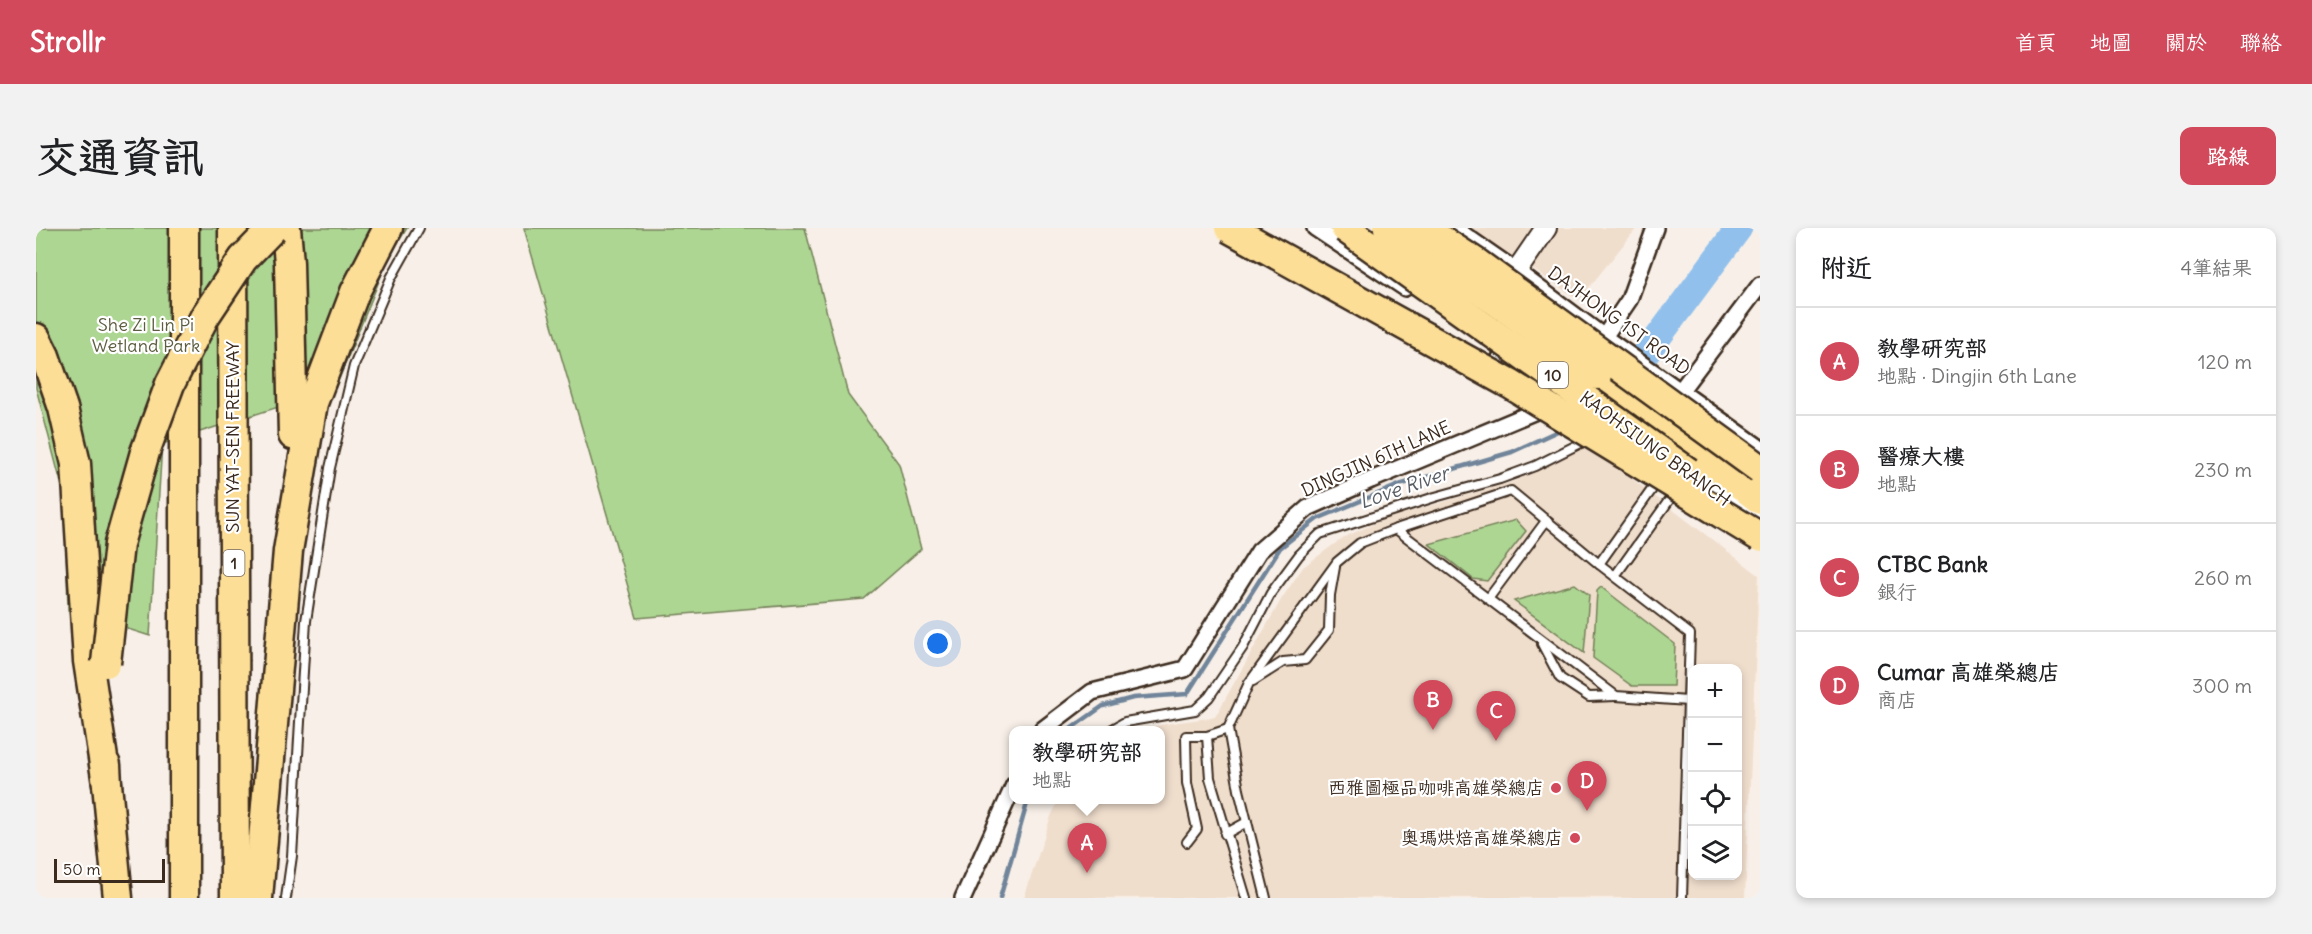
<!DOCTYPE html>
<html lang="zh-TW">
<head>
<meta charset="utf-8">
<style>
  body { margin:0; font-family:Delius,"LXGW WenKai TC",sans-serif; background:#f2f2f2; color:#202124 }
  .controls { position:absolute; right:18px; bottom:18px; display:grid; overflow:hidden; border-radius:12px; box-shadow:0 3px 9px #0003 }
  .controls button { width:54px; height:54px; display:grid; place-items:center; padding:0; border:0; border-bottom:2px solid #e0e0e0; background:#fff; color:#202124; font:30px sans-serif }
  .scale { position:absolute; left:18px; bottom:15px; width:111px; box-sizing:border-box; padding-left:6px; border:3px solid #3b2a1e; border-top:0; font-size:16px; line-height:21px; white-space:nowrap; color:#3b2a1e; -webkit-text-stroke:4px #fff; paint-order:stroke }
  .you { position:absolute; left:902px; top:416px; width:21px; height:21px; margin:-15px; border:4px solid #fff; border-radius:50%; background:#1a73e8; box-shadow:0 0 0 9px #1a73e833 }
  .badge { display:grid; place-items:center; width:39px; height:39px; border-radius:50%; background:#d1495b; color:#fff; font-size:20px; font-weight:700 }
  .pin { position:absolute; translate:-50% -50px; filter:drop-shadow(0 2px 3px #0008) }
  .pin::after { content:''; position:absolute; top:32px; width:21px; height:18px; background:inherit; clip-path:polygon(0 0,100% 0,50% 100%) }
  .popup { position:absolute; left:973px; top:498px; width:156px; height:78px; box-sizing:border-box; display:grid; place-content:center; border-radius:12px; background:#fff; filter:drop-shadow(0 2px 4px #0005); font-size:20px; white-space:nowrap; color:#757577 }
  .popup b { font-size:22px; color:#202124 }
  .popup::after { content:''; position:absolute; left:50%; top:100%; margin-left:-12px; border:12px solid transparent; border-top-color:#fff }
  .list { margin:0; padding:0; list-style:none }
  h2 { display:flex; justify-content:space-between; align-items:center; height:78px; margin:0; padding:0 24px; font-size:26px }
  h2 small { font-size:20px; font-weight:400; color:#757577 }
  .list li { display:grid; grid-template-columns:39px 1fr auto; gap:18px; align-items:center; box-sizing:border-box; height:108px; padding:0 24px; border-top:2px solid #e0e0e0 }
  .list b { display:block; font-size:22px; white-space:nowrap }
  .list p { margin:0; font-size:20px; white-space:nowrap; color:#757577 }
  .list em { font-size:20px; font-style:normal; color:#757577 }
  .icon { flex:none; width:33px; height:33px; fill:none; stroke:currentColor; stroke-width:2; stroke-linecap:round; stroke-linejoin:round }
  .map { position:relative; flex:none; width:1724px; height:670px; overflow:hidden; border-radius:12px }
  header { display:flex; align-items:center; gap:36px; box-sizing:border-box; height:84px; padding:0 30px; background:#d1495b; color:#fff }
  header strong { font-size:28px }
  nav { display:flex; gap:33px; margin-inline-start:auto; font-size:21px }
  .intro { display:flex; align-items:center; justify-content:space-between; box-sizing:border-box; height:144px; padding:0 36px }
  h1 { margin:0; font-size:42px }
  .button { padding:15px 27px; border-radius:12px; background:#d1495b; color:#fff; font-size:21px; font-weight:700 }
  main { display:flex; gap:36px; padding:0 36px }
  aside { flex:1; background:#fff; border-radius:12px; box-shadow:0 3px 9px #0003 }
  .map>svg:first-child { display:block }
  .built { fill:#f0decd; fill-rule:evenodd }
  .green { fill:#add693; stroke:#748058; stroke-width:1.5 }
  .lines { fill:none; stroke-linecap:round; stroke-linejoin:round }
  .stream { stroke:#6f849a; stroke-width:4.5 }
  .river { stroke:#92c0ec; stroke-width:27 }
  .service-casing { stroke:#3b2a1e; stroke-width:12 }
  .minor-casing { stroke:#3b2a1e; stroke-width:20 }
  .tertiary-casing { stroke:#3b2a1e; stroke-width:24 }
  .motorway-casing { stroke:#3b2a1e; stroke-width:33 }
  .service { stroke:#fff; stroke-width:8 }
  .minor { stroke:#fff; stroke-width:15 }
  .tertiary { stroke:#fff; stroke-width:20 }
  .motorway { stroke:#fcde96; stroke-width:28 }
  .motorway-bridge-casing { stroke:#3b2a1e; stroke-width:33; stroke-linecap:butt }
  .motorway-bridge { stroke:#fcde96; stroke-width:28 }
  .poi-dot { fill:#d1495b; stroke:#fff; stroke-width:2 }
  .labels { text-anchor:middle; stroke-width:4.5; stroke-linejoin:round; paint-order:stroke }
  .shield { fill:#fff; stroke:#766a62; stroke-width:1.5 }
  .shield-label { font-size:16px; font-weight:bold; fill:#3b2a1e }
  .street-label { font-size:18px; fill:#3b2a1e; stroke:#fff }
  .park-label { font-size:18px; fill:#5d5e41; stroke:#fff }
  .poi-label { font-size:18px; fill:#3b2a1e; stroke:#fff; text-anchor:end }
  .water-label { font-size:20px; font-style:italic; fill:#595e66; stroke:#fff }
</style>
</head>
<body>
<header>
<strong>Strollr</strong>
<nav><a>首頁</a><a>地圖</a><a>關於</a><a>聯絡</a></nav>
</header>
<div class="intro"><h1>交通資訊</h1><a class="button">路線</a></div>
<main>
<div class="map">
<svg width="1724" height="670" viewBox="0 0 1724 670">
  <rect width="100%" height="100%" fill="#f8f0e8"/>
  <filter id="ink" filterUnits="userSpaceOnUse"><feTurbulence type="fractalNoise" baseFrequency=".0167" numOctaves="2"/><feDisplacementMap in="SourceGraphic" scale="12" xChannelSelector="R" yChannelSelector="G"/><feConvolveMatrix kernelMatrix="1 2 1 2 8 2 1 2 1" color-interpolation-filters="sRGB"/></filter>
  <g filter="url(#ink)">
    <g class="built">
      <polygon points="1434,0 1601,0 1543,72"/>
      <path d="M1550 216 1723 347 1709 670H988L1015 588 1023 572H1124V502H1097L1129 496 1179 489 1246 370 1267 339 1308 309 1349 291 1479 253 1528 230ZM1656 440H1702V648H1656Z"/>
    </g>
    <g class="green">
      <polygon points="0,0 371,0 352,31 299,161 126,216 114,408 32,382 29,270 0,160"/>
      <polygon points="488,0 769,0 812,167 863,236 885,321 828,371 601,390"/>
      <polygon points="1480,292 1490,303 1451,353 1437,351 1393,316"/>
      <polygon points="1539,356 1553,367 1548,425 1478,373"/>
      <polygon points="1565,359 1639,416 1637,458 1596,458 1557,430 1561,363"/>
    </g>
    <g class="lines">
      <g class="stream">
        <polyline points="1033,502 1067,478 1097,470 1151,466 1244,320 1281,291 1363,257 1476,224 1526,201"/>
        <polyline points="964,670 992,572"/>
      </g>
      <polyline class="river" points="1586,158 1703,0"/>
      <defs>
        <g id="service">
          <polyline points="1360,301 1475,263 1563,336 1654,406 1646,670"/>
          <polyline points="1563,336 1622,253"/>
          <polyline points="1579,348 1639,264"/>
          <polyline points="1452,371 1510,293"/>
          <polyline points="1506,416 1524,450 1553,469 1580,468"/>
          <polyline points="1217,453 1247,434 1269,432 1293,402 1294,367 1299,339"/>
          <polyline points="1075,502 1089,494 1159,482 1173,469 1207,419 1235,365 1263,327 1284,306 1399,269 1464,251 1499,238 1551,212"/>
          <polyline points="1171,508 1174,550 1210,670"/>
          <polyline points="1189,606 1211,594"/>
          <polyline points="1151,614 1161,601 1151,555 1150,508 1171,508 1192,501"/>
          <polyline points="250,670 256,628 270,393 294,240 318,138 355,50 383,0"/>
          <polyline points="1230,670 1203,562 1192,501 1213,455 1301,334 1324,315 1360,301 1580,468 1652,473"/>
        </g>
        <g id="minor">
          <polyline points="1279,0 1369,60"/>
          <polyline points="1418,0 1480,43 1568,109 1724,220"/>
          <polyline points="1568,109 1593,72 1619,0"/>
          <polyline points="1465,127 1519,170"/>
          <polyline points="1645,162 1724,57"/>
          <polyline points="1651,236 1724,290"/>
          <polyline points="1006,502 1056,464 1149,441 1223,323 1272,280 1335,252 1512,178"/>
          <polyline points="927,670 978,557"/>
        </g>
        <polyline id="tertiary" points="1464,67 1510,0"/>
        <g id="motorway">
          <polyline points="197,0 199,670"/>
          <polyline points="250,0 253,35 257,207"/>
          <polyline points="0,110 9,128 27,180 40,236 52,433 71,556"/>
          <polyline points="1561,147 1724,272"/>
          <polyline points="70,537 71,556 82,670"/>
          <polyline points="148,670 148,0"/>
          <polyline points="222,670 252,323 277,175 319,64 352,0"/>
        </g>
      </defs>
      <use href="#service" class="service-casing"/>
      <use href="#minor" class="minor-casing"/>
      <use href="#tertiary" class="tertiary-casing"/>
      <use href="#motorway" class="motorway-casing"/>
      <use href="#service" class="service"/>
      <use href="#minor" class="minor"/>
      <use href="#tertiary" class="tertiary"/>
      <use href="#motorway" class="motorway"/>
      <defs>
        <g id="motorway-bridge">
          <polyline points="1193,0 1474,156 1724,309"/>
          <polyline points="1309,0 1652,244"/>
          <polyline points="1352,0 1461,74 1561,147"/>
          <polyline points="1387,0 1442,36 1724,241"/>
          <polyline points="70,435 83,316 109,224 134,156 169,88 207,31 237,0"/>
        </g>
      </defs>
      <use href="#motorway-bridge" class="motorway-bridge-casing"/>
      <use href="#motorway-bridge" class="motorway-bridge"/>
    </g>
  </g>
  <g class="poi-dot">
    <circle cx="1520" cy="560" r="6"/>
    <circle cx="1539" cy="610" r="6"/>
  </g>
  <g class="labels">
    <g class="shield">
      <rect x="1502" y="134" width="30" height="26" rx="4.5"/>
      <rect x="187.5" y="322" width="21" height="26" rx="4.5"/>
    </g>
    <g class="shield-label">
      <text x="1517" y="153">10</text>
      <text x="198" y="341">1</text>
    </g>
    <g class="street-label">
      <text transform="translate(1583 93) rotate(36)" y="6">DAJHONG 1ST ROAD</text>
      <text transform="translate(197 209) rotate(-90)" y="6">SUN YAT-SEN FREEWAY</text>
      <text transform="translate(1619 221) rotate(36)" y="6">KAOHSIUNG BRANCH</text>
      <text transform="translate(1340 231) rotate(-24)" y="6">DINGJIN 6TH LANE</text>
    </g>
    <g class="park-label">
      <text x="110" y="103">She Zi Lin Pi<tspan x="110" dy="21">Wetland Park</tspan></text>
    </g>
    <g class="poi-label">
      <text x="1508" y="566">西雅圖極品咖啡高雄榮總店</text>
      <text x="1527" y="616">奧瑪烘焙高雄榮總店</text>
    </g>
    <g class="water-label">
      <text transform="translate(1368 259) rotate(-19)" y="7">Love River</text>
    </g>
  </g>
</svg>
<div class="controls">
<button>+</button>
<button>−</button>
<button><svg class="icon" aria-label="locate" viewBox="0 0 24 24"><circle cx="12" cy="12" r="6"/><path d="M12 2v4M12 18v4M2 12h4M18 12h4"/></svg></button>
<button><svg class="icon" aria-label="layers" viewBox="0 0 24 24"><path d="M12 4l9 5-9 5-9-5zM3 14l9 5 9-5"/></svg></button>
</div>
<div class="scale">50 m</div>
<div class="you"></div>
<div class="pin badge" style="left:1051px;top:645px">A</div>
<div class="popup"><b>教學研究部</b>地點</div>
<div class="pin badge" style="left:1397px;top:502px">B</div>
<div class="pin badge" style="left:1460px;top:513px">C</div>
<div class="pin badge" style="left:1551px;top:583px">D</div>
</div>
<aside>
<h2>附近<small>4筆結果</small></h2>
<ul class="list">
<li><span class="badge">A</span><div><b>教學研究部</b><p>地點 · Dingjin 6th Lane</p></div><em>120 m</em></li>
<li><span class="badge">B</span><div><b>醫療大樓</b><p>地點</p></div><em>230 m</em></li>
<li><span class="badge">C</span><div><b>CTBC Bank</b><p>銀行</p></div><em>260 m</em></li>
<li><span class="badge">D</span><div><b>Cumar 高雄榮總店</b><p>商店</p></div><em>300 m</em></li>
</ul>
</aside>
</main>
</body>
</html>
